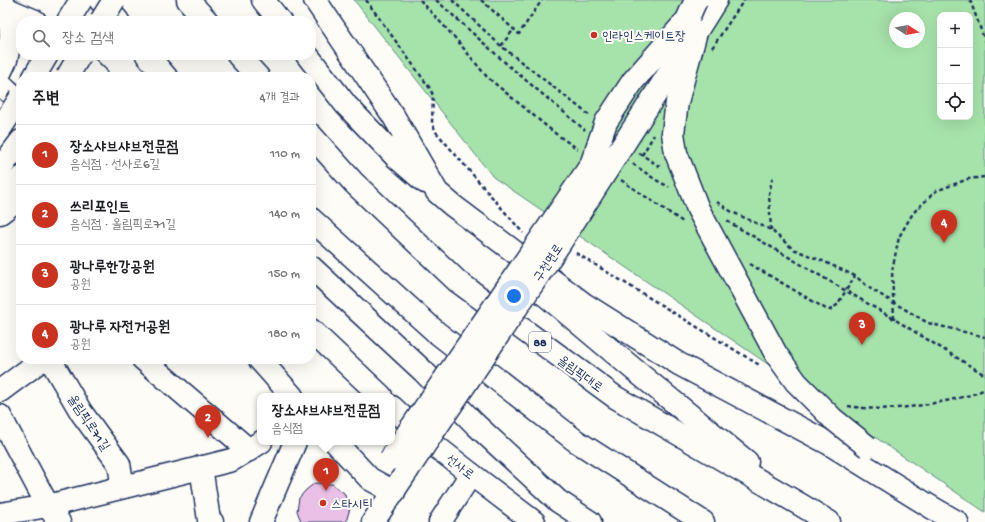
<!DOCTYPE html>
<html lang="ko">
<head>
<meta charset="utf-8">
<style>
  body { margin:0; font-family:"Gochi Hand","Poor Story",sans-serif; background:#f2f2f2; color:#202124 }
  .controls { position:absolute; right:12px; top:12px; display:grid; overflow:hidden; border-radius:8px; box-shadow:0 4px 16px #0002 }
  .controls button { width:36px; height:36px; display:grid; place-items:center; padding:0; border:0; border-bottom:1px solid #e0e0e0; background:#fff; color:#202124; font:20px sans-serif }
  .compass { position:absolute; left:889px; top:12px; width:36px; height:36px; border-radius:50%; background:#fff; box-shadow:0 4px 16px #0002; rotate:101deg }
  .you { position:absolute; left:514px; top:296px; width:14px; height:14px; margin:-10px; border:3px solid #fff; border-radius:50%; background:#1a73e8; box-shadow:0 0 0 6px #1a73e833 }
  .badge { display:grid; place-items:center; width:26px; height:26px; border-radius:50%; background:#c8321e; color:#fff; font-size:13px; font-weight:700 }
  .pin { position:absolute; translate:-50% -33px; filter:drop-shadow(0 1px 2px #0008) }
  .pin::after { content:''; position:absolute; top:21px; width:14px; height:12px; background:inherit; clip-path:polygon(0 0,100% 0,50% 100%) }
  .popup { position:absolute; left:257px; top:393px; width:138px; height:52px; box-sizing:border-box; display:grid; place-content:center; border-radius:8px; background:#fff; filter:drop-shadow(0 1px 3px #0005); font-size:13px; white-space:nowrap; color:#757577 }
  .popup b { font-size:15px; color:#202124 }
  .popup::after { content:''; position:absolute; left:50%; top:100%; margin-left:-8px; border:8px solid transparent; border-top-color:#fff }
  .list { margin:0; padding:0; list-style:none }
  h2 { display:flex; justify-content:space-between; align-items:center; height:52px; margin:0; padding:0 16px; font-size:17px }
  h2 small { font-size:13px; font-weight:400; color:#757577 }
  .list li { display:grid; grid-template-columns:26px 1fr auto; gap:12px; align-items:center; box-sizing:border-box; height:60px; padding:0 16px; border-top:1px solid #e0e0e0 }
  .list b { display:block; font-size:15px; white-space:nowrap }
  .list p { margin:0; font-size:13px; white-space:nowrap; color:#757577 }
  .list em { font-size:13px; font-style:normal; color:#757577 }
  .icon { flex:none; width:22px; height:22px; fill:none; stroke:currentColor; stroke-width:2; stroke-linecap:round; stroke-linejoin:round }
  .map { position:relative; flex:none; width:985px; height:522px; overflow:hidden }
  .search { position:absolute; background:#fff; box-shadow:0 4px 16px #0002; left:16px; top:16px; width:300px; height:44px; display:flex; align-items:center; gap:10px; box-sizing:border-box; padding:0 14px; border-radius:16px; color:#757577; font-size:15px }
  .panel { position:absolute; background:#fff; box-shadow:0 4px 16px #0002; left:16px; top:72px; width:300px; height:292px; border-radius:16px }
  .map>svg:first-child { display:block }
  .green { fill:#a6e3aa; stroke:#608984; fill-rule:evenodd }
  .building { fill:#ebc0e7; stroke:#1b2f5e }
  .lines { fill:none; stroke-linecap:round; stroke-linejoin:round }
  .minor-casing { stroke:#1b2f5e; stroke-width:25 }
  .major-casing { stroke:#1b2f5e; stroke-width:25 }
  .highway-casing { stroke:#1b2f5e; stroke-width:25 }
  .path { stroke:#1b2f5e; stroke-width:2.5; stroke-dasharray:4 3; stroke-linecap:butt }
  .minor { stroke:#fdfcf7; stroke-width:22 }
  .major { stroke:#fdfcf7; stroke-width:22 }
  .highway { stroke:#fdfcf7; stroke-width:22 }
  .minor-bridge-casing { stroke:#1b2f5e; stroke-width:25; stroke-linecap:butt }
  .major-bridge-casing { stroke:#1b2f5e; stroke-width:25; stroke-linecap:butt }
  .highway-bridge-casing { stroke:#1b2f5e; stroke-width:25; stroke-linecap:butt }
  .minor-bridge { stroke:#fdfcf7; stroke-width:22 }
  .major-bridge { stroke:#fdfcf7; stroke-width:22 }
  .highway-bridge { stroke:#fdfcf7; stroke-width:22 }
  .poi-dot { fill:#c8321e; stroke:#fdfcf7; stroke-width:1.5 }
  .labels { text-anchor:middle; stroke-width:4; stroke-linejoin:round; paint-order:stroke }
  .shield { fill:#fdfcf7; stroke:#5f6c8c; stroke-width:1 }
  .shield-label { font-size:12px; font-weight:bold; fill:#1b2f5e }
  .poi-label { font-size:13px; fill:#1b2f5e; stroke:#fdfcf7; text-anchor:start }
  .street-label { font-size:13px; fill:#1b2f5e; stroke:#fdfcf7 }
</style>
</head>
<body>
<div class="map">
<svg width="985" height="522" viewBox="0 0 985 522">
  <rect width="100%" height="100%" fill="#fdfcf7"/>
  <filter id="ink" filterUnits="userSpaceOnUse"><feTurbulence type="fractalNoise" baseFrequency=".025" numOctaves="2"/><feDisplacementMap in="SourceGraphic" scale="8" xChannelSelector="R" yChannelSelector="G"/><feConvolveMatrix kernelMatrix="1 2 1 2 8 2 1 2 1" color-interpolation-filters="sRGB"/></filter>
  <g filter="url(#ink)">
    <path class="green" d="M354 0H985V512L493 177ZM940 15H970V117H940ZM895 18H919V42H895Z"/>
    <polygon class="building" points="315,483 332,484 344,493 350,508 346,522 302,522 301,521 297,511 299,498 306,490"/>
    <g class="lines">
      <defs>
        <g id="minor">
          <polyline points="0,84 21,102"/>
          <polyline points="0,213 21,197"/>
          <polyline points="311,330 381,396"/>
          <polyline points="50,359 81,412 119,464 123,487"/>
          <polyline points="143,359 249,450"/>
          <polyline points="259,359 292,396"/>
          <polyline points="0,391 43,359"/>
          <polyline points="392,407 424,437 471,474 534,522"/>
          <polyline points="0,416 48,506 59,522"/>
          <polyline points="335,442 370,479 394,492"/>
          <polyline points="201,467 209,520 212,522"/>
          <polyline points="0,514 48,506 232,460 261,442"/>
          <polyline points="261,522 295,442"/>
          <polyline points="440,522 471,474"/>
        </g>
        <g id="major">
          <polyline points="68,21 81,0"/>
          <polyline points="696,32 716,0"/>
          <polyline points="34,77 47,55"/>
          <polyline points="0,169 21,141"/>
          <polyline points="373,522 407,471"/>
        </g>
        <g id="highway">
          <polyline points="100,0 118,21"/>
          <polyline points="188,0 207,21"/>
          <polyline points="263,0 280,21"/>
          <polyline points="315,0 394,117 437,192 452,205 584,304 679,364 828,443 931,507 957,522"/>
          <polyline points="0,1 9,10 11,38 6,60 0,73"/>
          <polyline points="9,10 35,21"/>
          <polyline points="74,55 97,77"/>
          <polyline points="147,55 166,77"/>
          <polyline points="238,55 258,77"/>
          <polyline points="307,55 346,105 396,157 425,182"/>
          <polyline points="311,135 354,183 457,281 615,397 801,505 829,522"/>
          <polyline points="0,194 21,178"/>
          <polyline points="311,219 436,332 576,441 703,522"/>
          <polyline points="311,267 423,371 475,424 558,501 590,522"/>
          <polyline points="518,272 631,367 747,462"/>
        </g>
      </defs>
      <use href="#minor" class="minor-casing"/>
      <use href="#major" class="major-casing"/>
      <use href="#highway" class="highway-casing"/>
      <g class="path">
        <polyline points="366,0 429,87 433,95 432,123 436,132 523,233"/>
        <polyline points="420,0 456,39 487,77 556,134 578,149"/>
        <polyline points="436,0 509,66 585,130"/>
        <polyline points="452,0 501,46 589,115"/>
        <polyline points="481,0 519,34 542,0"/>
        <polyline points="970,0 985,41"/>
        <polyline points="501,46 514,29"/>
        <polyline points="712,48 744,0"/>
        <polyline points="639,153 662,168"/>
        <polyline points="642,155 654,135"/>
        <polyline points="633,164 656,180 669,187"/>
        <polyline points="621,180 683,222"/>
        <polyline points="717,202 732,212 771,230 793,249 825,262 855,276 871,289 928,323 985,337"/>
        <polyline points="727,221 894,319 985,375"/>
        <polyline points="771,230 769,194 773,175"/>
        <polyline points="576,253 761,366"/>
        <polyline points="750,264 826,309 830,310 837,305 855,276"/>
        <polyline points="894,319 892,271 899,237 913,213 936,191 968,179 985,177"/>
        <path d="M848 406C882 412 916 407 950 400 962 397 974 395 985 389"/>
      </g>
      <use href="#minor" class="minor"/>
      <use href="#major" class="major"/>
      <use href="#highway" class="highway"/>
      <defs>
        <polyline id="minor-bridge" points="391,459 396,450 535,247 591,165 606,122 633,81 687,20 696,0"/>
        <g id="major-bridge">
          <polyline points="101,21 114,0"/>
          <polyline points="67,77 80,55"/>
          <polyline points="0,129 21,97"/>
          <polyline points="407,471 560,243 693,36"/>
        </g>
        <polyline id="highway-bridge" points="696,32 677,102 673,133 676,153 698,209 776,354 796,382 833,419 868,447"/>
      </defs>
      <use href="#minor-bridge" class="minor-bridge-casing"/>
      <use href="#major-bridge" class="major-bridge-casing"/>
      <use href="#highway-bridge" class="highway-bridge-casing"/>
      <use href="#minor-bridge" class="minor-bridge"/>
      <use href="#major-bridge" class="major-bridge"/>
      <use href="#highway-bridge" class="highway-bridge"/>
    </g>
  </g>
  <g class="poi-dot">
    <circle cx="594" cy="35" r="4"/>
    <circle cx="323" cy="503" r="4"/>
  </g>
  <g class="labels">
    <rect class="shield" x="529" y="332" width="22" height="20" rx="3"/>
    <g class="shield-label">
      <text x="540" y="346">88</text>
    </g>
    <g class="poi-label">
      <text x="602" y="40">인라인스케이트장</text>
      <text x="331" y="508">스타시티</text>
    </g>
    <g class="street-label">
      <text transform="translate(547 262) rotate(-56)" y="5">구천면로</text>
      <text transform="translate(581 373) rotate(36)" y="5">올림픽대로</text>
      <text transform="translate(90 422) rotate(56)" y="5">올림픽로71길</text>
      <text transform="translate(461 466) rotate(38)" y="5">선사로</text>
    </g>
  </g>
</svg>
<div class="controls">
<button>+</button>
<button>−</button>
<button><svg class="icon" aria-label="locate" viewBox="0 0 24 24"><circle cx="12" cy="12" r="6"/><path d="M12 2v4M12 18v4M2 12h4M18 12h4"/></svg></button>
</div>
<svg class="compass" viewBox="-18 -18 36 36"><path d="M0-13l5 13h-10z" fill="#e53935"/><path d="M0 13l5-13h-10z" fill="#757577"/></svg>
<div class="you"></div>
<div class="pin badge" style="left:326px;top:491px">1</div>
<div class="popup"><b>장소샤브샤브전문점</b>음식점</div>
<div class="pin badge" style="left:208px;top:438px">2</div>
<div class="pin badge" style="left:862px;top:345px">3</div>
<div class="pin badge" style="left:944px;top:243px">4</div>
<div class="search"><svg class="icon" aria-label="search" viewBox="0 0 24 24"><circle cx="10" cy="10" r="6"/><path d="M15 15l6 6"/></svg>장소 검색</div>
<section class="panel">
<h2>주변<small>4개 결과</small></h2>
<ul class="list">
<li><span class="badge">1</span><div><b>장소샤브샤브전문점</b><p>음식점 · 선사로6길</p></div><em>110 m</em></li>
<li><span class="badge">2</span><div><b>쓰리포인트</b><p>음식점 · 올림픽로71길</p></div><em>140 m</em></li>
<li><span class="badge">3</span><div><b>광나루한강공원</b><p>공원</p></div><em>150 m</em></li>
<li><span class="badge">4</span><div><b>광나루 자전거공원</b><p>공원</p></div><em>180 m</em></li>
</ul>
</section>
</div>
</body>
</html>
